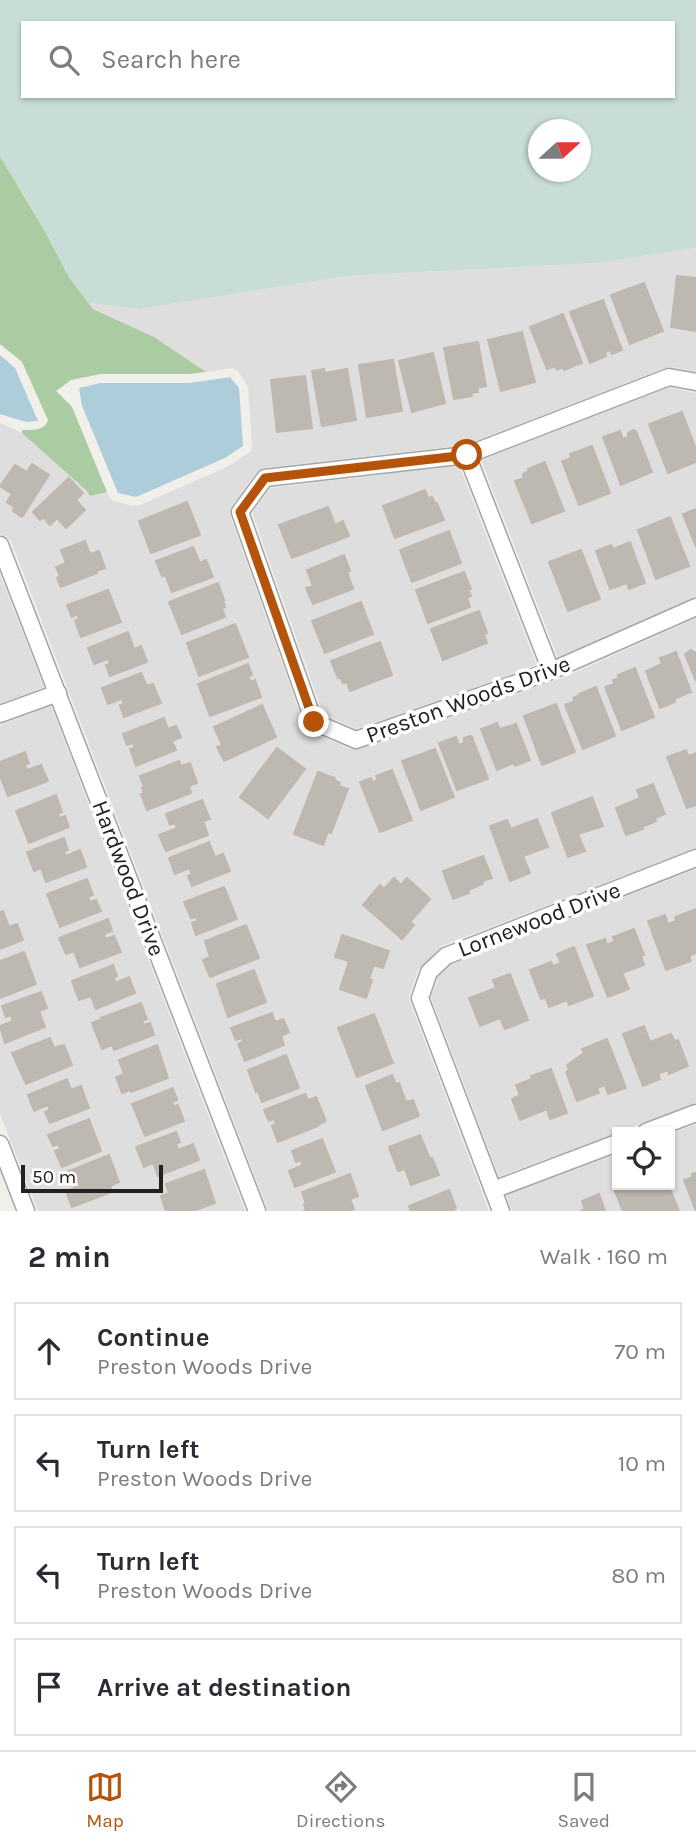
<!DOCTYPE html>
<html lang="en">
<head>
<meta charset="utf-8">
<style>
  body { margin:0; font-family:Karla,sans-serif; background:#f7f7f7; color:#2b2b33 }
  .controls { position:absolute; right:21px; bottom:21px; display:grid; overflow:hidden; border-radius:0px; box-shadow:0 2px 5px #0004 }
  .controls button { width:63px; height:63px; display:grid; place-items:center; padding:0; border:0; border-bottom:2px solid #e1e1e2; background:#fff; color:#2b2b33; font:35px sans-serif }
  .compass { position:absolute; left:528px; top:119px; width:63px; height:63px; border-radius:50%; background:#fff; box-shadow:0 2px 5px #0004; rotate:69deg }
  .scale { position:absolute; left:21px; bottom:18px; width:142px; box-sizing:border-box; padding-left:7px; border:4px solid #212121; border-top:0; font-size:19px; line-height:24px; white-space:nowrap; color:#212121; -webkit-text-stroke:5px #fff; paint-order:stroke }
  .stop { position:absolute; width:21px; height:21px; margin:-16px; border:5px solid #b45309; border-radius:50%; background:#fff }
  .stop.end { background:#b45309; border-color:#fff; box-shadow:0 2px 7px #0008 }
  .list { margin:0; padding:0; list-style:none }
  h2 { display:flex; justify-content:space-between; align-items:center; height:91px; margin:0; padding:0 28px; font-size:30px }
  h2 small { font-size:23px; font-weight:400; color:#7c7c81 }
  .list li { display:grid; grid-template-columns:46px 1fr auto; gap:21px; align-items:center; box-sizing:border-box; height:98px; margin:0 14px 14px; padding:0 14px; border:2px solid #e1e1e2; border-radius:0px }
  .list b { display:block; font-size:26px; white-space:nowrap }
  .list p { margin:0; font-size:23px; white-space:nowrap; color:#7c7c81 }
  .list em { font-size:23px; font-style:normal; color:#7c7c81 }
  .icon { flex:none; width:38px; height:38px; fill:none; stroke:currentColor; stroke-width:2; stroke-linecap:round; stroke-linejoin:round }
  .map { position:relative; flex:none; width:696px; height:1211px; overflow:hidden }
  .search { position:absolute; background:#fff; box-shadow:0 2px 5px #0004; left:21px; right:21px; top:21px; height:77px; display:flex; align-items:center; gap:18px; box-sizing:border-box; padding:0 24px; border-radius:0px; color:#7c7c81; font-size:26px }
  .sheet { height:539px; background:#fff }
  nav { display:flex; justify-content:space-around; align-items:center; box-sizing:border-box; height:98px; border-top:2px solid #e1e1e2; background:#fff; font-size:19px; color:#7c7c81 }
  nav a { display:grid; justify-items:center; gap:4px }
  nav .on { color:#b45309 }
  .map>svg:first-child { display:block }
  .residential { fill:#dfdede }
  .forest { fill:#abcca2 }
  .wetland { fill:#c8ddd5; fill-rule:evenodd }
  .water { fill:#aecdda }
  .building { fill:#beb8b2; stroke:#c1b7ac; stroke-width:2 }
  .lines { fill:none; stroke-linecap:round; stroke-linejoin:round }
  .street-casing { stroke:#a5a5a5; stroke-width:19 }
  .street { stroke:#fff; stroke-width:16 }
  .route { stroke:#b45309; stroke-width:9 }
  .labels { text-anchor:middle; stroke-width:7; stroke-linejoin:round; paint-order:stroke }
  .street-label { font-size:23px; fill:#212121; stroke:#fff }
</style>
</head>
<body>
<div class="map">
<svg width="696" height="1211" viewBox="0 0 696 1211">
  <rect width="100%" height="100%" fill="#f1efe9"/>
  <g class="residential">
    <polygon points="696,248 696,372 672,367 665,368 465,445 264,468 256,473 231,507 230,515 304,725 309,731 350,749 359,749 565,677 696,618 696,848 442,946 418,970 409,996 410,1002 489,1211 268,1211 11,541 0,534 0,423 22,433 87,491 90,496 107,492 110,498 114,501 133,506 140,505 229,466 251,451 252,445 248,387 238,371 232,368 206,372 154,337 93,309 88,303 140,309 346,276 597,263"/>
    <polygon points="669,387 696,393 696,597 558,658 481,460"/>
    <polygon points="459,465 537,666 357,729 323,714 252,512 271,488"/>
    <polygon points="0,575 44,687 0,704"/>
    <polygon points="51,706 245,1211 38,1211 0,1114 0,725"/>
    <polygon points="696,869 696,1103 499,1177 431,997 438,977 452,964"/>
    <polygon points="696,1124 696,1211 512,1211 506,1195 617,1154 617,1185 670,1185 670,1134"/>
  </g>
  <path class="forest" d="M0 156 47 235 69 277 93 309 154 337 206 372 190 374H101L71 380 56 391 72 407 107 492 90 496 87 491 22 433V430C32 430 45 431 48 420L22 362 0 344Z"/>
  <path class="wetland" d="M0 0H696V248L597 263 346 276 140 309 88 303 69 277 47 235 0 156ZM23 23H673V96H23ZM538 130H580V172H538Z"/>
  <g class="water">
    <polygon points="0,355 15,368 38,421 26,422 0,414"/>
    <polygon points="230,377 239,388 243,446 225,458 136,497 118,493 82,406 79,388 101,383 190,383"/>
  </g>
  <g class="building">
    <polygon points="677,276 696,278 696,331 671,327"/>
    <polygon points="644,283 663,331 630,344 611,295"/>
    <polygon points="603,300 622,350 612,354 610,350 605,352 606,356 590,363 570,312"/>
    <polygon points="563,314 582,363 564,370 563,367 557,370 555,366 547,369 530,327"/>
    <polygon points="522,332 535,382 501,391 488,340"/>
    <polygon points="478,342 486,386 477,388 478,392 471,393 472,396 454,399 444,348"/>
    <polygon points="433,353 445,403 412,412 399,361"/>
    <polygon points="393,360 402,411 367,417 359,365"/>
    <polygon points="324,369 325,373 347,369 356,420 322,426 312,371"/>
    <polygon points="305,376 312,428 277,432 271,380"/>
    <polygon points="682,412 696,449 696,462 668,473 649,424"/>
    <polygon points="633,430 636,431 652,472 621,485 603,437 620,431 623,439 628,437 628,433"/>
    <polygon points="592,446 610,493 579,505 562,461 571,458 570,454"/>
    <polygon points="545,462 564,511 532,523 515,481 524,478 523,474 529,471 528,469"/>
    <polygon points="32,464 49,475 22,517 13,511 15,508 7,502 12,494 0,486 15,465 27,472"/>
    <polygon points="69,478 83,493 76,500 85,510 66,528 57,518 50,525 43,517 40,520 33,512"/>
    <polygon points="425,490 428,498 432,497 435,503 437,503 444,520 395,538 383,506"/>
    <polygon points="187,502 200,535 151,553 139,521"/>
    <polygon points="328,507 335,525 343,521 349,536 292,558 279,525"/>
    <polygon points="696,509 696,547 683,514"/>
    <polygon points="670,517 689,566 656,579 638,530"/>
    <polygon points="449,531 461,563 412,582 400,550"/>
    <polygon points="85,541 90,554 99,551 105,568 96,571 97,573 61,587 57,578 60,576 56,567 66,563 61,550"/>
    <polygon points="630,542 645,583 629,589 627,583 610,589 596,551 611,545 613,549"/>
    <polygon points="193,547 200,563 206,560 213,577 172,592 165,575 162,576 156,561"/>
    <polygon points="581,550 600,599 568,611 549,562"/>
    <polygon points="344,555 350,571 347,572 353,589 313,604 306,588 313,586 307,570"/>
    <polygon points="464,572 471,589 468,590 471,596 467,598 470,607 428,623 416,590"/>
    <polygon points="218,583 224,600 223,600 225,607 222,608 225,617 182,634 169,602"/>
    <polygon points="108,590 121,622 81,637 75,621 79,619 77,614 72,617 67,605"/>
    <polygon points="361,602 373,634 325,653 312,621"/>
    <polygon points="479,611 487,633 484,634 487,643 443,660 431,629"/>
    <polygon points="235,624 248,657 199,676 187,643"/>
    <polygon points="128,632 134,649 141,646 147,662 110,676 106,665 110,664 108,659 94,664 88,648"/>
    <polygon points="380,642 392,675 350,691 347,682 343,683 340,677 338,678 331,661"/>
    <polygon points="691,650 696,653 696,681 685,654"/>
    <polygon points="676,652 691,692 674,699 675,702 660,708 646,671 662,664 660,658"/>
    <polygon points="248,664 252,675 248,676 251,682 255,680 261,697 210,716 198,684"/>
    <polygon points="635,668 654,717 622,730 605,687 614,684 613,680 619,678 618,675"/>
    <polygon points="141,673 147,686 153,684 161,703 124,717 120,705 124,704 122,699 108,704 102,688"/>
    <polygon points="596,687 615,736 583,749 565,705 575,701 573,698 580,695 579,694"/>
    <polygon points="556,704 575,752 542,765 524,716"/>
    <polygon points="262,705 276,737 224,761 217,747 222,745 214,727"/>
    <polygon points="164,718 168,729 176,726 181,737 172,741 176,750 136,766 130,749 135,747 133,743 127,745 123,734"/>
    <polygon points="497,723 500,729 516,724 530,760 515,766 514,763 497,770 481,729"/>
    <polygon points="470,736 472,737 488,779 457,790 439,743 456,737 459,745 464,743 464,738"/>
    <polygon points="277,748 305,769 268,818 240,797"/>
    <polygon points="435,749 454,797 421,810 402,761"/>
    <polygon points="686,750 688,756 696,753 696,805 687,808 667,757"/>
    <polygon points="25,752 29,763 25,765 27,770 41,765 48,781 8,796 0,776 0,762"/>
    <polygon points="179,761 181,766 190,763 197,783 189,786 191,793 147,810 141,794 144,793 142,788 144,787 140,776"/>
    <polygon points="392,770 412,820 380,832 360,782 371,778 372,782 378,780 376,776"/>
    <polygon points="318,772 335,778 334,780 340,783 339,786 348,789 331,833 328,832 323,845 294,834"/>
    <polygon points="653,784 665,814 655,818 656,821 642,827 643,829 626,835 616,808 640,798 637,790"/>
    <polygon points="56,795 62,812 58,814 59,818 65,816 69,827 29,843 16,811"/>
    <polygon points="592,797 603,826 578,834 585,851 568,857 552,813"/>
    <polygon points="202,800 210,819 203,821 208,835 166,851 159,835 177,828 175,823 170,825 166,814"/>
    <polygon points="537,819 548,847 523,856 530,873 510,881 490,826 507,820 511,829"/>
    <polygon points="64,838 68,850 64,851 66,856 80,850 86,867 46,882 41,868 34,871 27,852"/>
    <polygon points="209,842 215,857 223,854 230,871 192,886 188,876 192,874 189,868 175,874 169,858"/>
    <polygon points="483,856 492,878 482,881 483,884 468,890 469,893 453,899 443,871"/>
    <polygon points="394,878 401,885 407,878 430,899 410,922 414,925 402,939 363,905 380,885 384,889"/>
    <polygon points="87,879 93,895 88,897 90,902 96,900 101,911 60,927 47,894"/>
    <polygon points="224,887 237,919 196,935 192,923 198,921 196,917 191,918 184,902"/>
    <polygon points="696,909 696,953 689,956 691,961 666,970 648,921 665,915 668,924 676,921 675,917"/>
    <polygon points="3,911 9,927 17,924 23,940 0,949 0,912"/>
    <polygon points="108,919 112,931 104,934 105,939 114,936 121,952 80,967 74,951 66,954 59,938"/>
    <polygon points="246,925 259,958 210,977 203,960 210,957 205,941"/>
    <polygon points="634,929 644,955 641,956 644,965 622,973 629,989 608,997 587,945 605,939 607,945 615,941 613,937"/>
    <polygon points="342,935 389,951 383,968 374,965 369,979 372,980 366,998 340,989 349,961 335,957"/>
    <polygon points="574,947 593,996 569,1005 567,1000 549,1007 545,997 541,999 530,970 551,962 553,966 561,963 557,954"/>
    <polygon points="24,952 36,984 0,998 0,961"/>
    <polygon points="113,965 117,976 114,978 115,983 129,977 135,993 96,1009 91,996 79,1000 72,981"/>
    <polygon points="254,970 266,1002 228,1017 217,984"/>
    <polygon points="510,974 528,1020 505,1029 500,1018 480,1026 469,998 496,988 493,980"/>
    <polygon points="41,992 47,1008 39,1011 45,1027 5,1043 0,1026 13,1021 11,1015 6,1017 2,1006"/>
    <polygon points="141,1003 147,1019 142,1021 144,1025 150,1023 154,1035 114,1050 112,1045 102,1049 92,1023 102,1019 101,1018"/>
    <polygon points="272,1013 275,1022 283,1019 289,1032 281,1036 284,1045 245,1061 238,1044 243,1042 242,1038 236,1040 231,1028"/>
    <polygon points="374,1014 393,1063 357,1077 338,1028"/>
    <polygon points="644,1026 650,1042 671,1034 675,1042 678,1040 688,1066 669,1074 668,1070 658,1074 660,1079 643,1086 623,1034"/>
    <polygon points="50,1038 54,1048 64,1045 72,1065 26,1084 12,1053"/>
    <polygon points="607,1039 626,1088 608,1094 605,1085 597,1088 599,1093 577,1101 566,1072 569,1070 567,1065 584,1053 582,1049"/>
    <polygon points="157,1045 168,1078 131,1092 130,1090 122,1093 116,1077 124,1074 119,1060"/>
    <polygon points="286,1055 299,1088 262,1102 258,1091 256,1092 248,1070"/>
    <polygon points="551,1069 567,1113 550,1119 547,1109 520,1120 512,1099 520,1095 516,1085 532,1079 531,1076"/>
    <polygon points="392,1075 396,1084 399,1083 406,1102 413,1100 419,1116 383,1130 366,1086"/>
    <polygon points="67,1079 71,1090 81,1086 89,1108 50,1123 45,1112 50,1110 48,1105 34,1111 28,1095"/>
    <polygon points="173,1088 177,1100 172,1102 174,1107 178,1105 184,1121 145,1136 132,1104"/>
    <polygon points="305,1094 308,1100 316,1097 326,1121 317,1125 318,1126 278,1142 272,1126 276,1124 274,1119 269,1121 264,1110"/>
    <polygon points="89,1119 101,1151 62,1167 55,1151 60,1149 58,1144 53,1146 48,1135"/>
    <polygon points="176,1132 180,1142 176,1144 178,1150 193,1144 199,1160 158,1176 153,1163 144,1167 136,1147"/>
    <polygon points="420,1135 430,1159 432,1158 439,1175 411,1185 405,1169 398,1171 389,1147"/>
    <polygon points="322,1139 335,1172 295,1187 289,1171 303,1165 301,1160 296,1162 292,1151"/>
    <polygon points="109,1155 119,1182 110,1186 112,1192 72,1207 66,1191 80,1186 78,1181 74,1182 69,1171"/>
    <polygon points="204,1170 215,1203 193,1211 166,1211 161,1196 169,1193 166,1184"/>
    <polygon points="696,1173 696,1211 684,1180 693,1177 692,1174"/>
    <polygon points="350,1174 358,1196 350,1199 354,1209 349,1211 304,1211 306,1209 304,1205 306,1204 302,1192"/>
    <polygon points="648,1185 668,1185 679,1211 623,1211 615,1191 629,1186 630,1190"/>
    <polygon points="449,1190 456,1208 454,1209 454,1211 411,1211 409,1206"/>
    <polygon points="599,1194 605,1211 580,1211 585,1209 582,1201"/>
  </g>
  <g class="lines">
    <defs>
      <g id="street">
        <polyline points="696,382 669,377 467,455 265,478 240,512 314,722 356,740 551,671 696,607"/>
        <polyline points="467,455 551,671"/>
        <polyline points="0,545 257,1211"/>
        <polyline points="0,714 58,693"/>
        <polyline points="646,1132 696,1113"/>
        <polyline points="0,1144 26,1211"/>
        <polyline points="493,1190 617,1143"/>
        <polyline points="501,1211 420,998 429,972 446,956 696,858"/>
      </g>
    </defs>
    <use href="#street" class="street-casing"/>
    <use href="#street" class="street"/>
  </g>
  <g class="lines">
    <polyline class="route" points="314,722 240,512 265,478 467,455"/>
  </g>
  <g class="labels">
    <g class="street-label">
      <text transform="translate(468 699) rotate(-20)" y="8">Preston Woods Drive</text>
      <text transform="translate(129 878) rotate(69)" y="8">Hardwood Drive</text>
      <text transform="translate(539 919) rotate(-21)" y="8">Lornewood Drive</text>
    </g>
  </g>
</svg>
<div class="controls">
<button><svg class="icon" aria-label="locate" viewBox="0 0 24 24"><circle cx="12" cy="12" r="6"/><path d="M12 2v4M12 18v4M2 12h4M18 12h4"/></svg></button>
</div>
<svg class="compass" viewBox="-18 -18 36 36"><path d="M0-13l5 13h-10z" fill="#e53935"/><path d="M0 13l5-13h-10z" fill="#7c7c81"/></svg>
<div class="scale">50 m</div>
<div class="stop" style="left:467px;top:455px"></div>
<div class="stop end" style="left:314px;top:722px"></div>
<div class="search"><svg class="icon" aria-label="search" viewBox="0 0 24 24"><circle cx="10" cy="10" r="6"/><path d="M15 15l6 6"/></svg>Search here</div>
</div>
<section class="sheet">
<h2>2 min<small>Walk · 160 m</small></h2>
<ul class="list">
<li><svg class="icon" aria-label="ahead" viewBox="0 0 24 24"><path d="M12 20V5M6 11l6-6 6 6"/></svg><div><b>Continue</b><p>Preston Woods Drive</p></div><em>70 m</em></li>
<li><svg class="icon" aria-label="left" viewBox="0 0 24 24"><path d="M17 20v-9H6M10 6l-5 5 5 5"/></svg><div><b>Turn left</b><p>Preston Woods Drive</p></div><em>10 m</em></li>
<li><svg class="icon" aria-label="left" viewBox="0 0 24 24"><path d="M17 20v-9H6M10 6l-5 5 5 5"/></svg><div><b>Turn left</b><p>Preston Woods Drive</p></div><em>80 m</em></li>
<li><svg class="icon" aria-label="arrive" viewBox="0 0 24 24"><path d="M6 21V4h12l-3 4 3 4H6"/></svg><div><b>Arrive at destination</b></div></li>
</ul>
</section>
<nav>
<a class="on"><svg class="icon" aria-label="map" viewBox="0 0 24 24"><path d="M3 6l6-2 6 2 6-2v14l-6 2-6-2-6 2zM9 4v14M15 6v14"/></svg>Map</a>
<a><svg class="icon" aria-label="directions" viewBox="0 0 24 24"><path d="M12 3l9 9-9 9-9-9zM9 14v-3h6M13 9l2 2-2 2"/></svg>Directions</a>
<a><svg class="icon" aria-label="saved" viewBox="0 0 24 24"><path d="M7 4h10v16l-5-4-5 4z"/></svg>Saved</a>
</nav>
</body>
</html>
